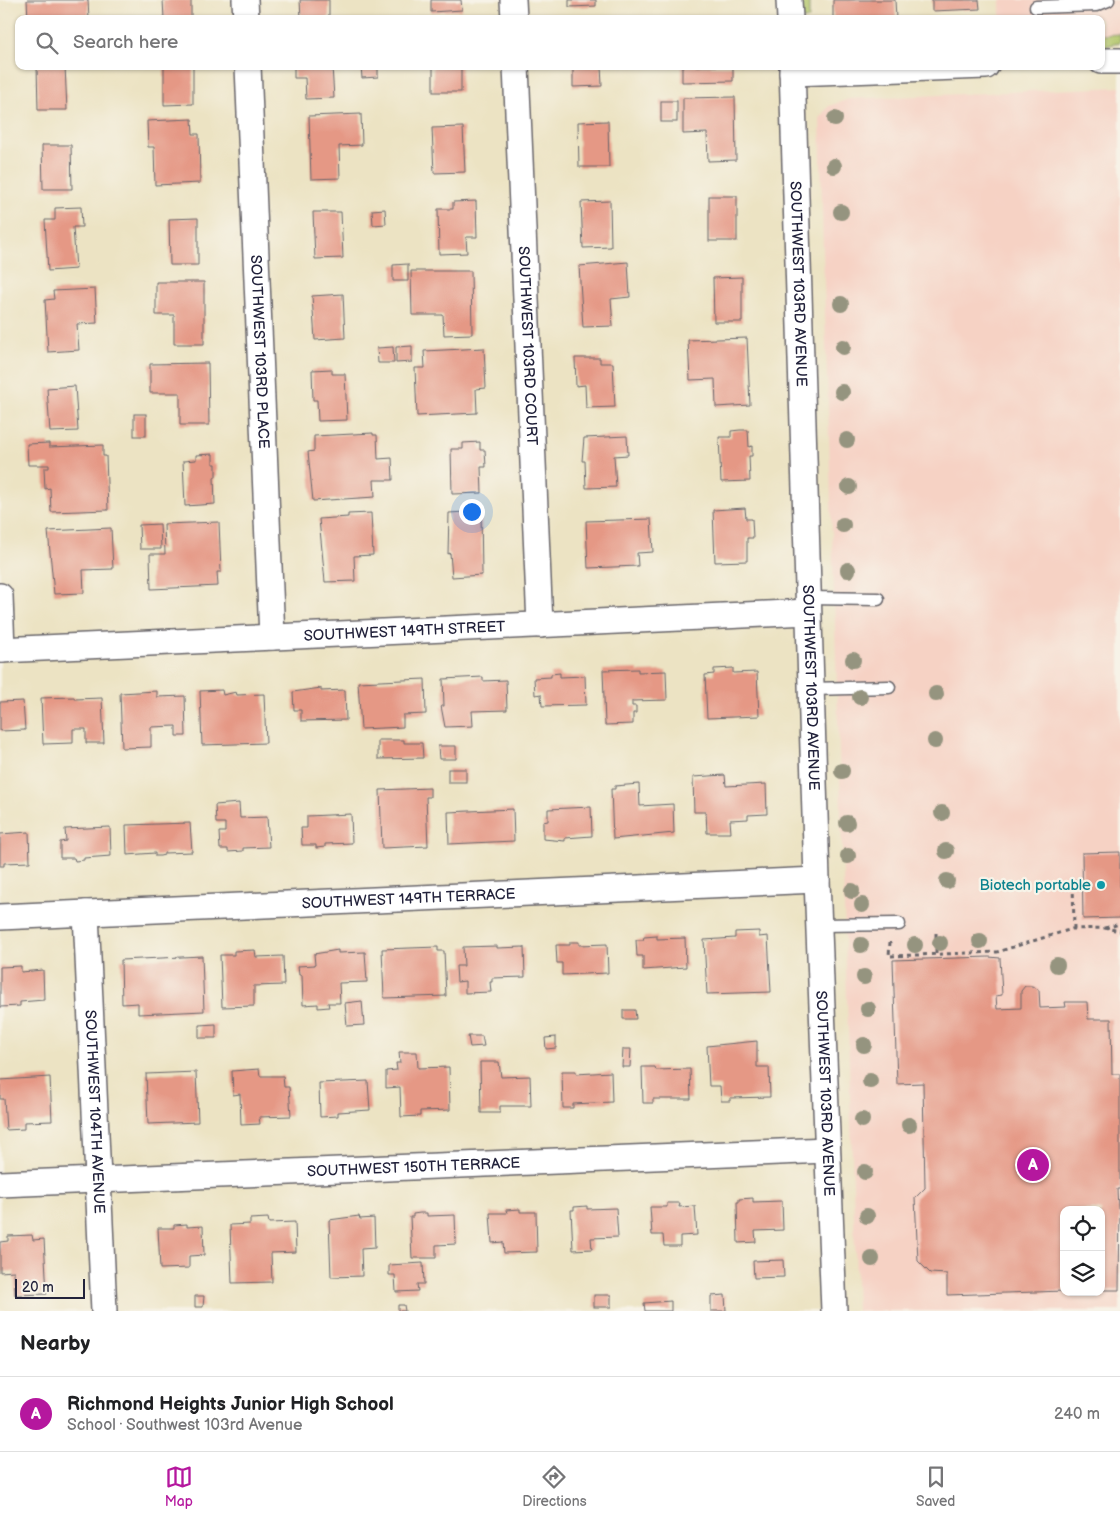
<!DOCTYPE html>
<html lang="en">
<head>
<meta charset="utf-8">
<style>
  body { margin:0; font-family:"Balsamiq Sans",sans-serif; background:#f2f2f2; color:#202124 }
  .controls { position:absolute; right:15px; bottom:15px; display:grid; overflow:hidden; border-radius:10px; box-shadow:0 1px 4px #0004 }
  .controls button { width:45px; height:45px; display:grid; place-items:center; padding:0; border:0; border-bottom:1px solid #e0e0e0; background:#fff; color:#202124; font:25px sans-serif }
  .scale { position:absolute; left:15px; bottom:12px; width:70px; box-sizing:border-box; padding-left:5px; border:2px solid #22223b; border-top:0; font-size:14px; line-height:18px; white-space:nowrap; color:#22223b; -webkit-text-stroke:4px #f7f3e8; paint-order:stroke }
  .you { position:absolute; left:471px; top:511px; width:18px; height:18px; margin:-12px; border:4px solid #fff; border-radius:50%; background:#1a73e8; box-shadow:0 0 0 8px #1a73e833 }
  .badge { display:grid; place-items:center; width:32px; height:32px; border-radius:50%; background:#b5179e; color:#fff; font-size:16px; font-weight:700 }
  .pin { position:absolute; translate:-50% -50%; border:2px solid #fff; box-shadow:0 1px 5px #0006 }
  .list { margin:0; padding:0; list-style:none }
  h2 { display:flex; justify-content:space-between; align-items:center; height:65px; margin:0; padding:0 20px; font-size:21px }
  h2 small { font-size:16px; font-weight:400; color:#757577 }
  .list li { display:grid; grid-template-columns:32px 1fr auto; gap:15px; align-items:center; box-sizing:border-box; height:75px; padding:0 20px; border-top:1px solid #e0e0e0 }
  .list b { display:block; font-size:19px; white-space:nowrap }
  .list p { margin:0; font-size:16px; white-space:nowrap; color:#757577 }
  .list em { font-size:16px; font-style:normal; color:#757577 }
  .icon { flex:none; width:28px; height:28px; fill:none; stroke:currentColor; stroke-width:2; stroke-linecap:round; stroke-linejoin:round }
  .map { position:relative; flex:none; width:1120px; height:1311px; overflow:hidden }
  .search { position:absolute; background:#fff; box-shadow:0 1px 4px #0004; left:15px; right:15px; top:15px; height:55px; display:flex; align-items:center; gap:12px; box-sizing:border-box; padding:0 18px; border-radius:10px; color:#757577; font-size:19px }
  .sheet { height:140px; background:#fff }
  nav { display:flex; justify-content:space-around; align-items:center; box-sizing:border-box; height:70px; border-top:1px solid #e0e0e0; background:#fff; font-size:14px; color:#757577 }
  nav a { display:grid; justify-items:center; gap:2px }
  nav .on { color:#b5179e }
  .map>svg:first-child { display:block }
  .built { fill:#f6d2c4; fill-rule:evenodd }
  .green { fill:#b1c568; stroke:#6a7452 }
  .building { fill:#e59885 }
  .lines { fill:none; stroke-linecap:round; stroke-linejoin:round }
  .lane-casing { stroke:#69666b; stroke-width:15 }
  .street-casing { stroke:#69666b; stroke-width:28 }
  .path { stroke:#69666b; stroke-width:3; stroke-dasharray:4 4; stroke-linecap:butt }
  .lane { stroke:#fff; stroke-width:12 }
  .street { stroke:#fff; stroke-width:25 }
  .tree { fill:#95947f }
  .culture-dot { fill:#0f9aa8; stroke:#f7f3e8; stroke-width:2 }
  .labels { text-anchor:middle; stroke-width:4.5; stroke-linejoin:round; paint-order:stroke }
  .street-label { font-size:15px; fill:#22223b; stroke:#f7f3e8 }
  .culture-label { font-size:15px; fill:#0d838f; stroke:#f7f3e8; text-anchor:end }
</style>
</head>
<body>
<div class="map">
<svg width="1120" height="1311" viewBox="0 0 1120 1311">
  <rect width="100%" height="100%" fill="#f7f3e8"/>
  <filter id="ink" filterUnits="userSpaceOnUse"><feTurbulence type="fractalNoise" baseFrequency=".02" numOctaves="2"/><feDisplacementMap in="SourceGraphic" scale="10" xChannelSelector="R" yChannelSelector="G"/><feConvolveMatrix kernelMatrix="1 2 1 2 8 2 1 2 1" color-interpolation-filters="sRGB"/></filter>
  <filter id="wash" filterUnits="userSpaceOnUse"><feTurbulence type="fractalNoise" baseFrequency=".0096" numOctaves="4" result="noise"/><feDisplacementMap in="SourceGraphic" scale="20" xChannelSelector="R" yChannelSelector="G"/><feGaussianBlur stdDeviation="1.12" result="paint"/><feColorMatrix in="noise" values="0 0 0 0 0 0 0 0 0 0 0 0 0 0 0 0 0 1.4 0 .05"/><feComposite in="paint" operator="in"/></filter>
  <g filter="url(#wash)">
    <rect width="100%" height="100%" fill="#ece3c3"/>
    <g class="built">
      <polygon points="1000,0 1120,0 1120,34 1101,35 1101,19 1000,19"/>
      <path d="M1120 87V1311H857L823 251 820 117 829 106 849 99ZM1064 1210H1101V1292H1064Z"/>
    </g>
    <g class="green">
      <polygon points="798,0 809,0 809,19 799,19"/>
      <polygon points="1120,34 1120,42 1101,48 1101,35"/>
    </g>
    <g id="blocks">
      <g class="building">
        <polygon points="27,0 88,0 89,19 28,19"/>
        <polygon points="163,0 191,0 191,19 164,19"/>
        <polygon points="300,0 329,0 329,18 301,18"/>
        <polygon points="431,0 461,0 462,10 431,12"/>
        <polygon points="569,0 596,0 596,6 569,7"/>
        <polygon points="833,0 895,0 896,19 833,19"/>
        <polygon points="932,0 979,0 980,9 932,11"/>
        <polygon points="37,66 65,66 67,110 38,110"/>
        <polygon points="164,66 193,66 193,104 164,105"/>
        <polygon points="294,66 332,66 334,98 306,99 305,78 294,78"/>
        <polygon points="361,66 378,66 378,77 362,78"/>
        <rect x="433" y="66" width="28" height="26"/>
        <polygon points="573,66 601,66 602,86 573,87"/>
        <polygon points="682,66 733,66 733,81 682,82"/>
        <polygon points="735,97 736,160 708,161 707,133 683,134 683,98"/>
        <rect x="661" y="101" width="16" height="21"/>
        <polygon points="361,114 362,145 339,146 340,178 311,179 309,116"/>
        <polygon points="192,119 193,134 199,134 200,183 155,185 154,147 148,147 147,121"/>
        <polygon points="608,121 609,167 579,167 578,122"/>
        <polygon points="463,127 465,172 434,173 432,128"/>
        <polygon points="42,145 71,145 72,189 43,189"/>
        <rect x="709" y="196" width="28" height="45"/>
        <polygon points="476,201 477,237 466,237 467,253 439,254 438,209 453,209 453,202"/>
        <polygon points="610,201 611,247 583,248 581,202"/>
        <polygon points="81,207 82,227 73,227 76,269 48,271 45,220 55,220 55,208"/>
        <polygon points="385,209 386,224 373,225 372,210"/>
        <polygon points="313,212 341,212 343,258 315,259"/>
        <polygon points="198,218 198,265 170,265 169,219"/>
        <polygon points="628,262 630,297 611,299 613,326 583,327 579,266"/>
        <polygon points="408,264 408,281 393,281 393,265"/>
        <polygon points="411,271 471,271 472,334 444,335 443,315 412,315"/>
        <polygon points="742,277 742,322 714,322 713,278"/>
        <polygon points="156,282 204,282 204,344 174,344 174,315 156,315"/>
        <polygon points="95,289 97,323 77,324 79,350 48,352 45,300 54,299 53,291"/>
        <polygon points="343,294 345,338 315,340 312,296"/>
        <polygon points="747,338 750,405 716,407 715,379 690,380 688,340"/>
        <polygon points="412,346 412,362 396,363 396,347"/>
        <polygon points="393,347 394,363 378,363 377,348"/>
        <polygon points="484,348 486,388 476,389 477,413 417,416 415,368 425,368 424,351"/>
        <polygon points="575,358 600,358 600,363 613,363 615,407 586,408 585,385 576,386"/>
        <polygon points="208,363 209,425 180,425 180,393 150,393 150,364"/>
        <polygon points="332,369 332,374 345,374 347,420 318,421 317,400 313,400 312,370"/>
        <polygon points="75,386 78,431 50,432 47,388"/>
        <rect x="134" y="414" width="12" height="22"/>
        <polygon points="740,430 748,430 749,447 752,446 752,456 749,456 750,481 721,482 719,437 731,437 731,431"/>
        <polygon points="373,433 373,435 377,435 378,459 392,458 393,480 374,480 375,497 313,501 308,452 314,451 314,436"/>
        <polygon points="627,436 628,455 614,456 616,487 586,488 585,461 582,461 584,438"/>
        <polygon points="480,442 480,450 485,450 486,467 481,467 482,493 452,494 451,449 463,449 463,443"/>
        <polygon points="49,443 49,447 103,445 103,456 106,456 108,510 51,512 50,488 45,489 44,468 49,468 49,465 28,465 27,444"/>
        <polygon points="213,454 213,464 216,464 216,477 214,477 215,504 185,506 183,461 196,460 196,455"/>
        <polygon points="745,508 746,519 752,519 753,538 747,538 747,561 715,562 713,510"/>
        <polygon points="481,511 482,575 452,577 450,553 448,554 449,513"/>
        <polygon points="371,513 373,555 354,556 355,581 325,582 319,519 348,517 348,514"/>
        <polygon points="651,519 653,552 637,553 638,566 588,568 586,521"/>
        <polygon points="219,522 221,572 217,572 218,586 151,589 150,554 165,554 164,524"/>
        <polygon points="160,524 161,549 140,549 139,525"/>
        <polygon points="111,528 113,569 83,570 84,593 54,594 48,531"/>
        <polygon points="733,668 733,673 757,672 759,716 707,718 705,675 714,674 714,669"/>
        <polygon points="638,669 638,672 666,671 667,700 632,701 632,706 636,706 636,713 633,713 633,724 605,725 603,670"/>
        <polygon points="560,673 560,677 585,676 586,705 542,706 541,694 535,695 534,678 551,677 551,674"/>
        <polygon points="483,677 483,681 506,680 507,710 472,711 473,726 445,727 441,706 444,706 443,679"/>
        <polygon points="425,679 426,714 403,715 403,727 361,729 358,682"/>
        <polygon points="321,688 321,691 345,690 346,720 301,721 301,710 294,710 293,692"/>
        <polygon points="222,690 223,695 236,692 237,695 264,694 266,743 202,745 200,691"/>
        <polygon points="157,691 157,697 185,696 186,736 176,736 176,726 151,727 151,747 122,748 120,693"/>
        <polygon points="74,697 75,699 102,698 104,743 86,743 86,729 73,729 73,743 43,744 41,698"/>
        <polygon points="23,701 25,730 0,731 0,702"/>
        <polygon points="378,740 404,740 404,743 422,743 423,758 378,759"/>
        <polygon points="438,746 456,746 456,759 439,759"/>
        <rect x="448" y="769" width="18" height="13"/>
        <polygon points="725,775 726,786 766,784 767,814 748,815 748,819 730,820 731,833 707,833 706,812 694,812 693,777"/>
        <polygon points="639,784 640,806 673,804 674,833 613,839 611,789 615,789 615,786"/>
        <polygon points="430,788 430,797 426,797 428,846 382,848 380,790"/>
        <polygon points="239,803 240,818 267,817 269,847 243,848 243,851 228,852 228,849 220,849 219,832 225,832 225,823 216,823 215,805"/>
        <polygon points="591,807 592,836 565,838 565,841 543,839 543,822 548,821 548,809"/>
        <polygon points="513,809 514,841 449,844 448,812"/>
        <polygon points="351,814 352,843 325,844 325,847 316,848 316,845 302,845 301,828 307,828 307,816"/>
        <polygon points="190,823 192,852 164,853 164,855 160,856 155,856 155,853 127,855 126,825"/>
        <polygon points="110,827 111,856 84,858 84,860 75,861 74,858 60,858 60,842 66,841 65,829"/>
        <polygon points="29,832 30,862 4,863 4,866 0,866 0,834"/>
        <polygon points="1120,852 1120,918 1083,919 1082,853"/>
        <polygon points="759,931 759,937 768,936 771,992 707,994 704,940 735,938 735,932"/>
        <polygon points="657,936 657,939 685,938 686,967 643,970 643,956 637,956 636,940 643,940 644,937"/>
        <polygon points="570,942 579,942 579,945 607,944 608,973 562,975 562,963 557,963 556,945 570,945"/>
        <polygon points="497,946 497,948 524,947 525,977 492,978 492,982 490,982 491,992 465,993 465,981 457,982 456,966 464,966 463,947"/>
        <polygon points="438,947 438,951 444,951 446,996 384,998 382,949"/>
        <polygon points="255,950 256,957 283,956 284,985 254,986 254,1006 222,1007 220,955 234,955 234,951"/>
        <polygon points="338,950 338,953 365,952 367,982 339,983 340,1003 328,1003 329,1007 318,1008 318,1004 303,1005 302,975 299,975 298,966 315,965 314,954"/>
        <polygon points="202,956 204,1011 138,1014 138,1003 122,1004 121,960"/>
        <polygon points="989,957 1000,958 1002,995 996,996 997,1009 1021,1008 1021,991 1025,986 1032,986 1039,990 1040,1008 1066,1007 1065,1002 1087,1002 1088,1019 1111,1019 1112,1074 1120,1074 1120,1189 1117,1189 1118,1209 1120,1208 1119,1290 1101,1290 1101,1210 1064,1210 1064,1291 947,1295 947,1274 930,1273 918,1261 915,1198 925,1188 923,1083 897,1084 893,960"/>
        <polygon points="21,966 21,972 43,970 44,1000 20,1002 20,1006 0,1007 0,967"/>
        <polygon points="362,1001 364,1025 347,1026 345,1003"/>
        <polygon points="623,1010 635,1010 636,1019 623,1019"/>
        <polygon points="216,1024 216,1038 199,1038 199,1025"/>
        <polygon points="468,1036 482,1036 484,1046 470,1047"/>
        <polygon points="556,1037 556,1048 546,1049 545,1038"/>
        <polygon points="757,1041 757,1067 769,1067 770,1097 730,1098 730,1101 721,1101 720,1086 709,1086 707,1046"/>
        <polygon points="623,1049 631,1049 630,1067 622,1067"/>
        <polygon points="399,1052 417,1052 418,1068 449,1067 450,1110 420,1111 420,1116 401,1117 400,1087 386,1088 386,1071 397,1070 396,1063 400,1063"/>
        <polygon points="480,1062 499,1062 501,1077 530,1076 531,1106 500,1106 500,1113 481,1113"/>
        <polygon points="642,1067 655,1067 656,1070 690,1069 691,1099 653,1099 653,1103 643,1103"/>
        <polygon points="259,1069 260,1076 283,1076 284,1087 289,1087 291,1116 259,1117 260,1124 241,1125 240,1094 233,1095 232,1071"/>
        <polygon points="562,1071 576,1071 576,1074 611,1072 612,1102 573,1104 573,1108 563,1108"/>
        <polygon points="196,1072 198,1122 148,1124 146,1074"/>
        <polygon points="50,1077 52,1121 24,1122 24,1129 6,1130 4,1099 0,1099 0,1080"/>
        <polygon points="368,1081 370,1110 338,1112 338,1116 320,1117 319,1083"/>
        <polygon points="753,1198 753,1202 782,1201 783,1230 755,1231 756,1242 738,1243 737,1202 739,1202 739,1199"/>
        <polygon points="667,1203 680,1203 679,1207 695,1206 697,1235 680,1236 680,1246 664,1246 663,1235 652,1235 650,1207 667,1207"/>
        <polygon points="587,1206 587,1209 616,1208 618,1237 591,1238 592,1249 573,1250 571,1210 574,1210 574,1207"/>
        <polygon points="520,1209 520,1212 536,1212 537,1252 504,1253 503,1242 492,1243 490,1213 507,1213 506,1210"/>
        <polygon points="420,1213 427,1213 427,1216 455,1215 456,1244 436,1245 436,1258 412,1258 410,1217 413,1217 413,1214"/>
        <polygon points="359,1216 360,1219 374,1218 375,1248 361,1249 362,1276 331,1277 329,1220"/>
        <polygon points="268,1218 269,1223 295,1222 296,1252 271,1253 272,1282 232,1283 230,1225 250,1224 250,1219"/>
        <polygon points="187,1224 187,1227 203,1226 204,1255 189,1256 189,1268 160,1269 158,1228 174,1228 174,1225"/>
        <polygon points="32,1235 33,1240 44,1239 47,1294 15,1295 14,1271 0,1272 0,1242 8,1241 8,1236"/>
        <polygon points="783,1260 784,1277 754,1278 753,1261"/>
        <polygon points="423,1263 424,1284 417,1284 418,1291 396,1292 395,1275 389,1275 389,1265"/>
        <rect x="594" y="1295" width="17" height="12"/>
        <polygon points="725,1295 726,1311 711,1311 711,1296"/>
        <polygon points="195,1296 204,1296 203,1307 195,1307"/>
        <polygon points="671,1301 671,1311 645,1311 644,1303"/>
        <polygon points="398,1305 404,1305 405,1311 398,1311"/>
      </g>
    </g>
  </g>
  <g filter="url(#ink)">
    <use href="#blocks" fill-opacity="0" stroke="#69666b" stroke-width="1"/>
    <g class="lines">
      <defs>
        <g id="lane">
          <polyline points="1036,7 1096,5 1108,0"/>
          <polyline points="808,598 878,599"/>
          <polyline points="811,689 889,687"/>
          <polyline points="819,925 899,924"/>
        </g>
        <g id="street">
          <polyline points="245,0 246,19"/>
          <polyline points="513,0 514,19"/>
          <polyline points="789,0 790,19"/>
          <polyline points="1101,61 1120,61"/>
          <path id="s1" d="M248 66 272 637"/>
          <path id="s2" d="M516 66 540 625"/>
          <path id="s3" d="M792 66 817 880 834 1311"/>
          <polyline points="792,73 986,66"/>
          <polyline points="0,596 2,650"/>
          <path id="s4" d="M0 650 808 612"/>
          <path id="s5" d="M86 913 104 1311"/>
          <path id="s6" d="M0 917 817 880"/>
          <path id="s7" d="M0 1184 827 1150"/>
        </g>
      </defs>
      <use href="#lane" class="lane-casing"/>
      <use href="#street" class="street-casing"/>
      <g class="path">
        <polyline points="1082,880 1078,881 1079,890 1083,890"/>
        <polyline points="1105,928 1120,924"/>
        <polyline points="1074,929 1073,881 1078,881"/>
        <polyline points="936,933 936,954"/>
        <polyline points="890,942 889,956 997,952 1072,929 1105,928 1120,931"/>
      </g>
      <use href="#lane" class="lane"/>
      <use href="#street" class="street"/>
    </g>
    <g class="tree">
      <circle cx="835" cy="119" r="8"/>
      <circle cx="834" cy="166" r="8"/>
      <circle cx="841" cy="212" r="8"/>
      <circle cx="841" cy="304" r="8"/>
      <circle cx="843" cy="347" r="8"/>
      <circle cx="842" cy="392" r="8"/>
      <circle cx="847" cy="440" r="8"/>
      <circle cx="849" cy="487" r="8"/>
      <circle cx="843" cy="525" r="8"/>
      <circle cx="848" cy="570" r="8"/>
      <circle cx="853" cy="660" r="8"/>
      <circle cx="936" cy="694" r="8"/>
      <circle cx="860" cy="697" r="8"/>
      <circle cx="935" cy="741" r="8"/>
      <circle cx="842" cy="771" r="8"/>
      <circle cx="942" cy="813" r="8"/>
      <circle cx="847" cy="823" r="8"/>
      <circle cx="946" cy="851" r="8"/>
      <circle cx="848" cy="856" r="8"/>
      <circle cx="947" cy="881" r="8"/>
      <circle cx="852" cy="891" r="8"/>
      <circle cx="862" cy="905" r="8"/>
      <circle cx="980" cy="941" r="8"/>
      <circle cx="940" cy="943" r="8"/>
      <circle cx="861" cy="945" r="8"/>
      <circle cx="915" cy="945" r="8"/>
      <circle cx="1057" cy="965" r="8"/>
      <circle cx="864" cy="977" r="8"/>
      <circle cx="868" cy="1009" r="8"/>
      <circle cx="864" cy="1045" r="8"/>
      <circle cx="870" cy="1081" r="8"/>
      <circle cx="862" cy="1120" r="8"/>
      <circle cx="909" cy="1125" r="8"/>
      <circle cx="865" cy="1172" r="8"/>
      <circle cx="867" cy="1216" r="8"/>
      <circle cx="872" cy="1259" r="8"/>
    </g>
  </g>
  <circle class="culture-dot" cx="1101" cy="885" r="5"/>
  <g class="labels">
    <g class="street-label">
      <text dy="5" stroke="none"><textPath href="#s3" startOffset="218">SOUTHWEST 103RD AVENUE</textPath></text>
      <text dy="5" stroke="none"><textPath href="#s2" startOffset="280">SOUTHWEST 103RD COURT</textPath></text>
      <text dy="5" stroke="none"><textPath href="#s1" startOffset="286">SOUTHWEST 103RD PLACE</textPath></text>
      <text dy="5" stroke="none"><textPath href="#s4" startOffset="405">SOUTHWEST 149TH STREET</textPath></text>
      <text dy="5" stroke="none"><textPath href="#s3" startOffset="622">SOUTHWEST 103RD AVENUE</textPath></text>
      <text dy="5" stroke="none"><textPath href="#s6" startOffset="409">SOUTHWEST 149TH TERRACE</textPath></text>
      <text dy="5" stroke="none"><textPath href="#s3" startOffset="1028">SOUTHWEST 103RD AVENUE</textPath></text>
      <text dy="5" stroke="none"><textPath href="#s5" startOffset="199">SOUTHWEST 104TH AVENUE</textPath></text>
      <text dy="5" stroke="none"><textPath href="#s7" startOffset="414">SOUTHWEST 150TH TERRACE</textPath></text>
    </g>
    <g class="culture-label">
      <text x="1091" y="890">Biotech portable</text>
    </g>
  </g>
</svg>
<div class="controls">
<button><svg class="icon" aria-label="locate" viewBox="0 0 24 24"><circle cx="12" cy="12" r="6"/><path d="M12 2v4M12 18v4M2 12h4M18 12h4"/></svg></button>
<button><svg class="icon" aria-label="layers" viewBox="0 0 24 24"><path d="M12 4l9 5-9 5-9-5zM3 14l9 5 9-5"/></svg></button>
</div>
<div class="scale">20 m</div>
<div class="you"></div>
<div class="pin badge" style="left:1033px;top:1165px">A</div>
<div class="search"><svg class="icon" aria-label="search" viewBox="0 0 24 24"><circle cx="10" cy="10" r="6"/><path d="M15 15l6 6"/></svg>Search here</div>
</div>
<section class="sheet">
<h2>Nearby<small></small></h2>
<ul class="list">
<li><span class="badge">A</span><div><b>Richmond Heights Junior High School</b><p>School · Southwest 103rd Avenue</p></div><em>240 m</em></li>
</ul>
</section>
<nav>
<a class="on"><svg class="icon" aria-label="map" viewBox="0 0 24 24"><path d="M3 6l6-2 6 2 6-2v14l-6 2-6-2-6 2zM9 4v14M15 6v14"/></svg>Map</a>
<a><svg class="icon" aria-label="directions" viewBox="0 0 24 24"><path d="M12 3l9 9-9 9-9-9zM9 14v-3h6M13 9l2 2-2 2"/></svg>Directions</a>
<a><svg class="icon" aria-label="saved" viewBox="0 0 24 24"><path d="M7 4h10v16l-5-4-5 4z"/></svg>Saved</a>
</nav>
</body>
</html>
